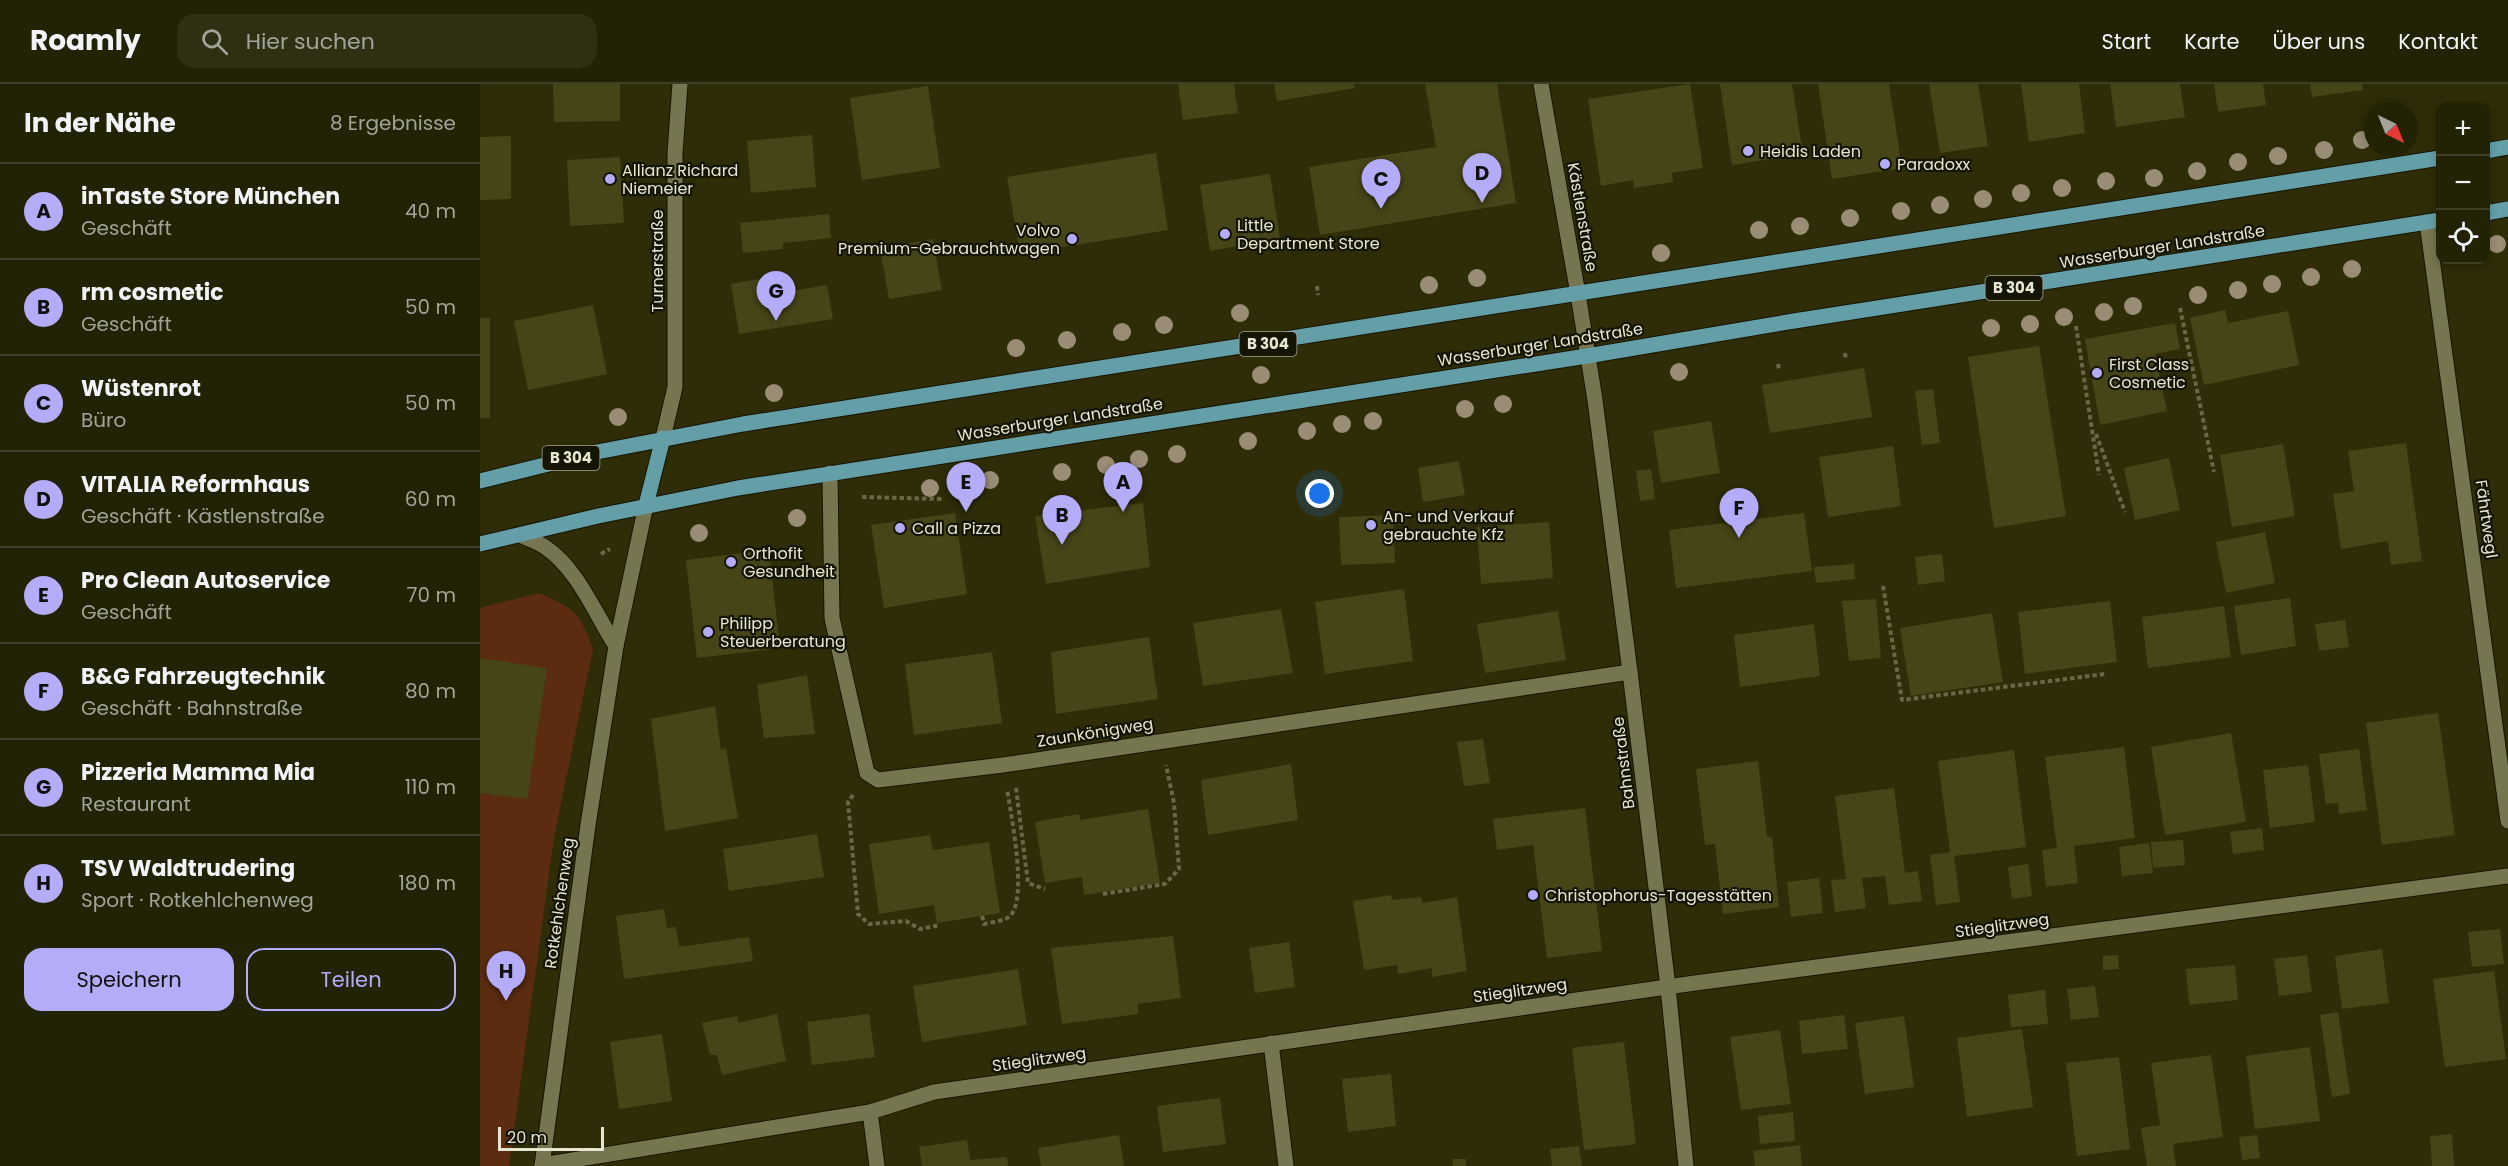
<!DOCTYPE html>
<html lang="de">
<head>
<meta charset="utf-8">
<style>
  body { margin:0; font-family:Poppins,sans-serif; background:#2e2f13; color:#f1f3f6 }
  .controls { position:absolute; right:18px; top:18px; display:grid; overflow:hidden; border-radius:12px; box-shadow:0 3px 9px #0003 }
  .controls button { width:54px; height:54px; display:grid; place-items:center; padding:0; border:0; border-bottom:2px solid #3f3f27; background:#222205; color:#f1f3f6; font:30px sans-serif }
  .compass { position:absolute; left:1884px; top:18px; width:54px; height:54px; border-radius:50%; background:#222205; box-shadow:0 3px 9px #0003; rotate:137deg }
  .scale { position:absolute; left:18px; bottom:15px; width:106px; box-sizing:border-box; padding-left:6px; border:3px solid #e6e6d1; border-top:0; font-size:16px; line-height:21px; white-space:nowrap; color:#e6e6d1; -webkit-text-stroke:4px #151506; paint-order:stroke }
  .you { position:absolute; left:840px; top:410px; width:21px; height:21px; margin:-15px; border:4px solid #fff; border-radius:50%; background:#1a73e8; box-shadow:0 0 0 9px #1a73e833 }
  .badge { display:grid; place-items:center; width:39px; height:39px; border-radius:50%; background:#b4acf9; color:#111; font-size:20px; font-weight:700 }
  .pin { position:absolute; translate:-50% -50px; filter:drop-shadow(0 2px 3px #0008) }
  .pin::after { content:''; position:absolute; top:32px; width:21px; height:18px; background:inherit; clip-path:polygon(0 0,100% 0,50% 100%) }
  .list { margin:0; padding:0; list-style:none }
  h2 { display:flex; justify-content:space-between; align-items:center; height:78px; margin:0; padding:0 24px; font-size:26px }
  h2 small { font-size:20px; font-weight:400; color:#a2a49a }
  .list li { display:grid; grid-template-columns:39px 1fr auto; gap:18px; align-items:center; box-sizing:border-box; height:96px; padding:0 24px; border-top:2px solid #3f3f27 }
  .list b { display:block; font-size:22px; white-space:nowrap }
  .list p { margin:0; font-size:20px; white-space:nowrap; color:#a2a49a }
  .list em { font-size:20px; font-style:normal; color:#a2a49a }
  .actions { display:flex; gap:12px; padding:18px 24px }
  .actions a { flex:1; padding:14px 0; border:2px solid #b4acf9; border-radius:18px; text-align:center; font-size:21px; color:#b4acf9 }
  .actions .main { background:#b4acf9; color:#111 }
  .icon { flex:none; width:33px; height:33px; fill:none; stroke:currentColor; stroke-width:2; stroke-linecap:round; stroke-linejoin:round }
  .map { position:relative; flex:none; width:2028px; height:1082px; overflow:hidden }
  header { display:flex; align-items:center; gap:36px; box-sizing:border-box; height:84px; padding:0 30px; background:#222205; border-bottom:2px solid #3f3f27 }
  header strong { font-size:28px }
  nav { display:flex; gap:33px; margin-inline-start:auto; font-size:21px }
  .search { width:420px; height:54px; background:#2e2f13; display:flex; align-items:center; gap:15px; box-sizing:border-box; padding:0 21px; border-radius:18px; color:#a2a49a; font-size:22px }
  main { display:flex }
  aside { flex:1; background:#222205 }
  .map>svg:first-child { display:block }
  .green { fill:#5c2c10 }
  .building { fill:#464517 }
  .lines { fill:none; stroke-linecap:round; stroke-linejoin:round }
  .street-casing { stroke:#161500; stroke-width:17 }
  .secondary-casing { stroke:#161500; stroke-width:17 }
  .primary-casing { stroke:#161500; stroke-width:17 }
  .path { stroke:#686746; stroke-width:4; stroke-dasharray:4.5 3; stroke-linecap:butt }
  .street { stroke:#75754f; stroke-width:15 }
  .secondary { stroke:#75754f; stroke-width:15 }
  .primary { stroke:#649fa8; stroke-width:15 }
  .tree { fill:#9a8d76 }
  .poi-dot { fill:#b4acf9; stroke:#151506; stroke-width:2 }
  .labels { text-anchor:middle; stroke-width:4.5; stroke-linejoin:round; paint-order:stroke }
  .shield { fill:#151506; stroke:#a7a794; stroke-width:1.5 }
  .shield-label { font-size:15px; font-weight:bold; fill:#e6e6d1 }
  .poi-label { font-size:16px; fill:#e6e6d1; stroke:#151506; text-anchor:start }
  .street-label { font-size:16px; fill:#e6e6d1; stroke:#151506 }
</style>
</head>
<body>
<header>
<strong>Roamly</strong>
<div class="search"><svg class="icon" aria-label="search" viewBox="0 0 24 24"><circle cx="10" cy="10" r="6"/><path d="M15 15l6 6"/></svg>Hier suchen</div>
<nav><a>Start</a><a>Karte</a><a>Über uns</a><a>Kontakt</a></nav>
</header>
<main>
<aside>
<h2>In der Nähe<small>8 Ergebnisse</small></h2>
<ul class="list">
<li><span class="badge">A</span><div><b>inTaste Store München</b><p>Geschäft</p></div><em>40 m</em></li>
<li><span class="badge">B</span><div><b>rm cosmetic</b><p>Geschäft</p></div><em>50 m</em></li>
<li><span class="badge">C</span><div><b>Wüstenrot</b><p>Büro</p></div><em>50 m</em></li>
<li><span class="badge">D</span><div><b>VITALIA Reformhaus</b><p>Geschäft · Kästlenstraße</p></div><em>60 m</em></li>
<li><span class="badge">E</span><div><b>Pro Clean Autoservice</b><p>Geschäft</p></div><em>70 m</em></li>
<li><span class="badge">F</span><div><b>B&amp;G Fahrzeugtechnik</b><p>Geschäft · Bahnstraße</p></div><em>80 m</em></li>
<li><span class="badge">G</span><div><b>Pizzeria Mamma Mia</b><p>Restaurant</p></div><em>110 m</em></li>
<li><span class="badge">H</span><div><b>TSV Waldtrudering</b><p>Sport · Rotkehlchenweg</p></div><em>180 m</em></li>
</ul>
<div class="actions"><a class="main">Speichern</a><a>Teilen</a></div>
</aside>
<div class="map">
<svg width="2028" height="1082" viewBox="0 0 2028 1082">
  <rect width="100%" height="100%" fill="#2e2d07"/>
  <path class="green" d="M59 509C95 525 99 527 113 565L74 753 29 1082H0V524Z"/>
  <g class="building">
    <polygon points="73,0 140,0 140,37 74,38"/>
    <polygon points="698,0 754,0 758,29 703,36"/>
    <polygon points="794,0 874,0 875,4 797,17"/>
    <polygon points="945,0 1017,0 1036,119 840,151 829,83 956,63"/>
    <polygon points="1210,0 1223,84 1192,89 1193,98 1154,104 1153,96 1121,102 1108,15"/>
    <polygon points="1240,0 1312,0 1323,70 1252,81"/>
    <polygon points="1338,0 1409,0 1422,84 1352,95"/>
    <polygon points="1449,0 1498,0 1508,62 1460,69"/>
    <polygon points="1541,0 1599,0 1605,49 1549,58"/>
    <polygon points="1630,0 1700,0 1705,33 1636,43"/>
    <polygon points="1734,0 1783,0 1786,21 1738,28"/>
    <polygon points="1830,0 1882,0 1883,6 1832,13"/>
    <polygon points="448,2 460,84 382,96 370,14"/>
    <polygon points="332,51 336,103 271,109 267,57"/>
    <polygon points="31,52 31,115 0,116 0,53"/>
    <polygon points="676,69 688,146 540,170 527,93"/>
    <polygon points="140,73 144,139 90,142 87,76"/>
    <polygon points="790,90 800,155 730,167 720,101"/>
    <polygon points="349,130 351,154 303,159 303,165 263,169 260,139"/>
    <polygon points="453,155 462,206 409,215 400,164"/>
    <polygon points="279,195 282,212 347,201 353,235 259,250 251,200"/>
    <polygon points="113,221 127,290 48,306 34,237"/>
    <polygon points="1745,226 1748,239 1808,227 1819,281 1724,301 1710,234"/>
    <rect x="0" y="234" width="10" height="100"/>
    <polygon points="1695,239 1700,265 1675,270 1687,327 1620,341 1605,255"/>
    <polygon points="1559,262 1586,432 1514,444 1488,273"/>
    <polygon points="1384,284 1392,333 1290,349 1282,301"/>
    <polygon points="1453,305 1460,359 1442,361 1435,307"/>
    <polygon points="1231,337 1240,389 1181,399 1173,347"/>
    <polygon points="1926,359 1942,477 1911,481 1908,457 1861,465 1853,410 1874,407 1868,367"/>
    <polygon points="1803,360 1815,432 1752,443 1740,371"/>
    <polygon points="1413,362 1421,422 1348,433 1339,373"/>
    <polygon points="1689,374 1700,426 1655,436 1644,384"/>
    <polygon points="979,377 985,411 943,418 938,384"/>
    <polygon points="1171,385 1175,415 1160,417 1156,387"/>
    <polygon points="663,419 670,483 566,500 555,432"/>
    <polygon points="475,429 487,510 404,524 391,441"/>
    <polygon points="1324,429 1332,487 1196,504 1189,446"/>
    <polygon points="913,431 915,479 861,481 859,433"/>
    <polygon points="1069,438 1073,494 1001,500 997,443"/>
    <polygon points="1785,448 1795,499 1746,509 1736,458"/>
    <polygon points="289,466 300,564 217,574 206,476"/>
    <polygon points="1462,470 1465,497 1438,501 1435,473"/>
    <polygon points="1374,480 1375,495 1336,499 1334,483"/>
    <polygon points="924,505 933,577 845,590 835,518"/>
    <polygon points="1810,514 1816,562 1761,571 1754,522"/>
    <polygon points="1396,515 1401,574 1369,577 1362,517"/>
    <polygon points="1630,517 1637,578 1545,590 1538,528"/>
    <polygon points="1744,522 1751,573 1668,584 1662,533"/>
    <polygon points="801,525 813,589 723,602 713,539"/>
    <polygon points="1078,527 1086,576 1005,589 997,540"/>
    <polygon points="1512,529 1523,598 1431,612 1420,544"/>
    <polygon points="1865,536 1869,563 1839,567 1835,540"/>
    <polygon points="1334,540 1340,592 1260,603 1254,551"/>
    <polygon points="669,553 678,615 576,630 571,568"/>
    <polygon points="512,568 522,639 434,651 425,580"/>
    <polygon points="0,574 67,584 47,715 0,709"/>
    <polygon points="327,591 335,650 284,654 277,601"/>
    <polygon points="235,622 241,666 246,664 258,734 185,747 171,635"/>
    <polygon points="1958,629 1975,751 1902,761 1886,639"/>
    <polygon points="1751,649 1766,738 1685,751 1671,663"/>
    <polygon points="1003,655 1010,699 984,702 977,658"/>
    <polygon points="1644,663 1655,754 1594,762 1598,799 1566,803 1562,766 1577,764 1565,673"/>
    <polygon points="1879,665 1887,726 1859,730 1858,719 1846,720 1839,670"/>
    <polygon points="1534,666 1546,763 1474,772 1480,818 1456,821 1450,771 1470,768 1458,677"/>
    <polygon points="1278,677 1287,753 1292,753 1299,823 1243,830 1235,760 1225,761 1216,685"/>
    <polygon points="811,680 818,736 728,751 721,696"/>
    <polygon points="1828,681 1835,738 1790,744 1783,686"/>
    <polygon points="1414,704 1425,789 1438,787 1442,817 1409,821 1405,792 1382,794 1386,824 1355,828 1351,796 1366,795 1355,712"/>
    <polygon points="1105,724 1122,867 1067,874 1053,761 1017,766 1013,735"/>
    <polygon points="668,725 680,799 604,811 602,793 565,799 555,738 599,730 600,736"/>
    <polygon points="1782,744 1784,766 1753,770 1750,748"/>
    <polygon points="337,750 344,793 249,807 243,765"/>
    <polygon points="450,751 453,766 509,758 520,829 457,839 454,821 399,830 389,760"/>
    <polygon points="1703,756 1705,781 1673,784 1671,758"/>
    <polygon points="1669,759 1673,789 1642,792 1639,763"/>
    <polygon points="1548,780 1552,812 1532,815 1528,783"/>
    <polygon points="1339,794 1343,829 1311,833 1307,798"/>
    <polygon points="911,811 912,816 941,813 943,819 977,813 987,887 952,893 952,884 918,890 917,881 884,886 873,817"/>
    <polygon points="184,825 187,844 196,843 199,863 269,853 273,877 144,895 136,832"/>
    <polygon points="2020,845 2024,880 1992,883 1988,848"/>
    <polygon points="693,852 701,914 658,920 658,930 582,940 571,864"/>
    <polygon points="809,858 815,903 775,909 769,864"/>
    <polygon points="1902,865 1909,919 1862,925 1855,872"/>
    <polygon points="1638,871 1639,885 1623,886 1623,872"/>
    <polygon points="1827,871 1832,908 1799,912 1794,875"/>
    <polygon points="1755,881 1758,916 1709,921 1706,885"/>
    <polygon points="538,885 547,941 442,958 433,902"/>
    <polygon points="2014,887 2026,975 1965,983 1953,895"/>
    <polygon points="1615,902 1619,933 1591,936 1587,905"/>
    <polygon points="1565,906 1568,940 1531,943 1528,911"/>
    <polygon points="1858,928 1870,1010 1852,1013 1840,931"/>
    <polygon points="297,930 306,977 242,991 237,971 230,971 222,939 257,932 258,939"/>
    <polygon points="389,930 395,973 332,981 327,938"/>
    <polygon points="1364,931 1368,965 1322,970 1319,937"/>
    <polygon points="1424,932 1434,1003 1385,1010 1375,939"/>
    <polygon points="1542,945 1553,1023 1487,1033 1477,954"/>
    <polygon points="1300,946 1311,1020 1261,1026 1250,953"/>
    <polygon points="182,950 192,1017 139,1025 130,958"/>
    <polygon points="1144,958 1156,1060 1104,1066 1092,964"/>
    <polygon points="1830,963 1840,1037 1775,1045 1766,972"/>
    <polygon points="1731,971 1743,1053 1693,1060 1696,1082 1667,1082 1661,1044 1680,1041 1671,979"/>
    <polygon points="1639,973 1650,1065 1597,1072 1586,979"/>
    <polygon points="911,990 916,1042 868,1048 862,995"/>
    <polygon points="740,1014 746,1060 683,1068 677,1022"/>
    <polygon points="1313,1028 1315,1057 1280,1060 1278,1032"/>
    <polygon points="1972,1050 1974,1082 1952,1082 1950,1052"/>
    <polygon points="639,1051 644,1082 561,1082 558,1064"/>
    <polygon points="1777,1051 1780,1074 1762,1076 1759,1053"/>
    <polygon points="487,1056 490,1076 527,1073 528,1082 442,1082 439,1063"/>
    <polygon points="1320,1061 1322,1082 1275,1082 1273,1067"/>
    <polygon points="1099,1062 1102,1082 1072,1082 1070,1065"/>
    <polygon points="972,1075 986,1075 986,1082 973,1082"/>
  </g>
  <g class="lines">
    <defs>
      <g id="street">
        <polyline points="1061,0 1098,210"/>
        <polyline points="1947,138 2028,737"/>
        <polyline points="183,354 195,303 195,69 200,0"/>
        <polyline points="350,389 352,534 387,689 398,696 523,681 1150,588"/>
        <path d="M40 451C48 455 58 458 65 463 98 485 115 530 136 562"/>
        <polyline points="791,959 806,1082"/>
        <polyline points="390,1028 397,1082"/>
        <polyline points="62,1081 390,1028 454,1008 1215,899 2028,792"/>
        <polyline points="62,1082 108,741 136,562 166,421"/>
      </g>
      <polyline id="secondary" points="1098,210 1115,316 1150,588 1188,903 1206,1082"/>
      <g id="primary">
        <polyline points="2006,67 2028,63"/>
        <polyline points="2006,129 2028,125"/>
        <polyline points="0,397 117,368 263,340 1960,74"/>
        <polyline points="166,421 183,354"/>
        <polyline points="0,460 118,432 258,404 1107,272 1314,237 1960,136"/>
      </g>
    </defs>
    <use href="#street" class="street-casing"/>
    <use href="#secondary" class="secondary-casing"/>
    <use href="#primary" class="primary-casing"/>
    <g class="path">
      <polyline points="837,202 838,211"/>
      <polyline points="1700,224 1734,388"/>
      <polyline points="1596,242 1619,391"/>
      <polyline points="1365,269 1366,276"/>
      <polyline points="1298,280 1299,286"/>
      <polyline points="1616,350 1645,428"/>
      <polyline points="382,413 463,415"/>
      <polyline points="121,470 130,465"/>
      <polyline points="1403,502 1422,616 1625,590"/>
      <polyline points="536,704 548,799 565,805"/>
      <polyline points="373,711 368,718 378,830 389,840 426,837 440,845 460,841"/>
      <polyline points="623,810 685,800 699,785 694,719 686,681"/>
      <path d="M502 832 504 840C512 838 525 837 530 832 548 815 531 730 527 705"/>
    </g>
    <use href="#street" class="street"/>
    <use href="#secondary" class="secondary"/>
    <use href="#primary" class="primary"/>
  </g>
  <g class="tree">
    <circle cx="1882" cy="56" r="9"/>
    <circle cx="1844" cy="66" r="9"/>
    <circle cx="1798" cy="72" r="9"/>
    <circle cx="1758" cy="78" r="9"/>
    <circle cx="1717" cy="87" r="9"/>
    <circle cx="1674" cy="94" r="9"/>
    <circle cx="1626" cy="97" r="9"/>
    <circle cx="1582" cy="104" r="9"/>
    <circle cx="1541" cy="109" r="9"/>
    <circle cx="1503" cy="115" r="9"/>
    <circle cx="1460" cy="121" r="9"/>
    <circle cx="1421" cy="127" r="9"/>
    <circle cx="1370" cy="134" r="9"/>
    <circle cx="1320" cy="142" r="9"/>
    <circle cx="1279" cy="146" r="9"/>
    <circle cx="2017" cy="160" r="9"/>
    <circle cx="1181" cy="169" r="9"/>
    <circle cx="1872" cy="185" r="9"/>
    <circle cx="1831" cy="193" r="9"/>
    <circle cx="997" cy="194" r="9"/>
    <circle cx="1792" cy="200" r="9"/>
    <circle cx="949" cy="201" r="9"/>
    <circle cx="1758" cy="206" r="9"/>
    <circle cx="1718" cy="211" r="9"/>
    <circle cx="1653" cy="222" r="9"/>
    <circle cx="1624" cy="228" r="9"/>
    <circle cx="760" cy="229" r="9"/>
    <circle cx="1584" cy="233" r="9"/>
    <circle cx="1550" cy="240" r="9"/>
    <circle cx="684" cy="241" r="9"/>
    <circle cx="1511" cy="244" r="9"/>
    <circle cx="642" cy="248" r="9"/>
    <circle cx="587" cy="256" r="9"/>
    <circle cx="536" cy="264" r="9"/>
    <circle cx="1199" cy="288" r="9"/>
    <circle cx="781" cy="291" r="9"/>
    <circle cx="294" cy="309" r="9"/>
    <circle cx="1023" cy="320" r="9"/>
    <circle cx="985" cy="325" r="9"/>
    <circle cx="138" cy="333" r="9"/>
    <circle cx="893" cy="337" r="9"/>
    <circle cx="862" cy="340" r="9"/>
    <circle cx="827" cy="347" r="9"/>
    <circle cx="768" cy="357" r="9"/>
    <circle cx="697" cy="370" r="9"/>
    <circle cx="659" cy="375" r="9"/>
    <circle cx="626" cy="381" r="9"/>
    <circle cx="582" cy="388" r="9"/>
    <circle cx="510" cy="396" r="9"/>
    <circle cx="450" cy="404" r="9"/>
    <circle cx="317" cy="434" r="9"/>
    <circle cx="219" cy="449" r="9"/>
  </g>
  <g class="poi-dot">
    <circle cx="1268" cy="67" r="6"/>
    <circle cx="1405" cy="80" r="6"/>
    <circle cx="130" cy="95" r="6"/>
    <circle cx="745" cy="150" r="6"/>
    <circle cx="592" cy="155" r="6"/>
    <circle cx="1617" cy="289" r="6"/>
    <circle cx="891" cy="441" r="6"/>
    <circle cx="420" cy="444" r="6"/>
    <circle cx="251" cy="478" r="6"/>
    <circle cx="228" cy="548" r="6"/>
    <circle cx="1053" cy="811" r="6"/>
  </g>
  <g class="labels">
    <g class="shield">
      <rect x="1505.5" y="192" width="57" height="24" rx="4.5"/>
      <rect x="759.5" y="248" width="57" height="24" rx="4.5"/>
      <rect x="62.5" y="362" width="57" height="24" rx="4.5"/>
    </g>
    <g class="shield-label">
      <text x="1534" y="209">B 304</text>
      <text x="788" y="265">B 304</text>
      <text x="91" y="379">B 304</text>
    </g>
    <g class="poi-label">
      <text x="1280" y="73">Heidis Laden</text>
      <text x="1417" y="86">Paradoxx</text>
      <text x="142" y="92">Allianz Richard<tspan x="142" dy="18">Niemeier</tspan></text>
      <text x="757" y="147">Little<tspan x="757" dy="18">Department Store</tspan></text>
      <text x="580" y="152" text-anchor="end">Volvo<tspan x="580" dy="18">Premium-Gebrauchtwagen</tspan></text>
      <text x="1629" y="286">First Class<tspan x="1629" dy="18">Cosmetic</tspan></text>
      <text x="903" y="438">An- und Verkauf<tspan x="903" dy="18">gebrauchte Kfz</tspan></text>
      <text x="432" y="450">Call a Pizza</text>
      <text x="263" y="475">Orthofit<tspan x="263" dy="18">Gesundheit</tspan></text>
      <text x="240" y="545">Philipp<tspan x="240" dy="18">Steuerberatung</tspan></text>
      <text x="1065" y="817">Christophorus-Tagesstätten</text>
    </g>
    <g class="street-label">
      <text transform="translate(1103 133) rotate(80)" y="6">Kästlenstraße</text>
      <text transform="translate(1682 162) rotate(-9)" y="6">Wasserburger Landstraße</text>
      <text transform="translate(177 177) rotate(-90)" y="6">Turnerstraße</text>
      <text transform="translate(1060 260) rotate(-9)" y="6">Wasserburger Landstraße</text>
      <text transform="translate(580 335) rotate(-9)" y="6">Wasserburger Landstraße</text>
      <text transform="translate(2007 435) rotate(82)" y="6">Fährtwegl</text>
      <text transform="translate(615 648) rotate(-9)" y="6">Zaunkönigweg</text>
      <text transform="translate(1143 679) rotate(-97)" y="6">Bahnstraße</text>
      <text transform="translate(79 819) rotate(-82)" y="6">Rotkehlchenweg</text>
      <text transform="translate(1522 841) rotate(-8)" y="6">Stieglitzweg</text>
      <text transform="translate(1040 906) rotate(-8)" y="6">Stieglitzweg</text>
      <text transform="translate(559 975) rotate(-8)" y="6">Stieglitzweg</text>
    </g>
  </g>
</svg>
<div class="controls">
<button>+</button>
<button>−</button>
<button><svg class="icon" aria-label="locate" viewBox="0 0 24 24"><circle cx="12" cy="12" r="6"/><path d="M12 2v4M12 18v4M2 12h4M18 12h4"/></svg></button>
</div>
<svg class="compass" viewBox="-18 -18 36 36"><path d="M0-13l5 13h-10z" fill="#e53935"/><path d="M0 13l5-13h-10z" fill="#a2a49a"/></svg>
<div class="scale">20 m</div>
<div class="you"></div>
<div class="pin badge" style="left:643px;top:428px">A</div>
<div class="pin badge" style="left:582px;top:461px">B</div>
<div class="pin badge" style="left:901px;top:125px">C</div>
<div class="pin badge" style="left:1002px;top:119px">D</div>
<div class="pin badge" style="left:486px;top:428px">E</div>
<div class="pin badge" style="left:1259px;top:454px">F</div>
<div class="pin badge" style="left:296px;top:237px">G</div>
<div class="pin badge" style="left:26px;top:917px">H</div>
</div>
</main>
</body>
</html>
